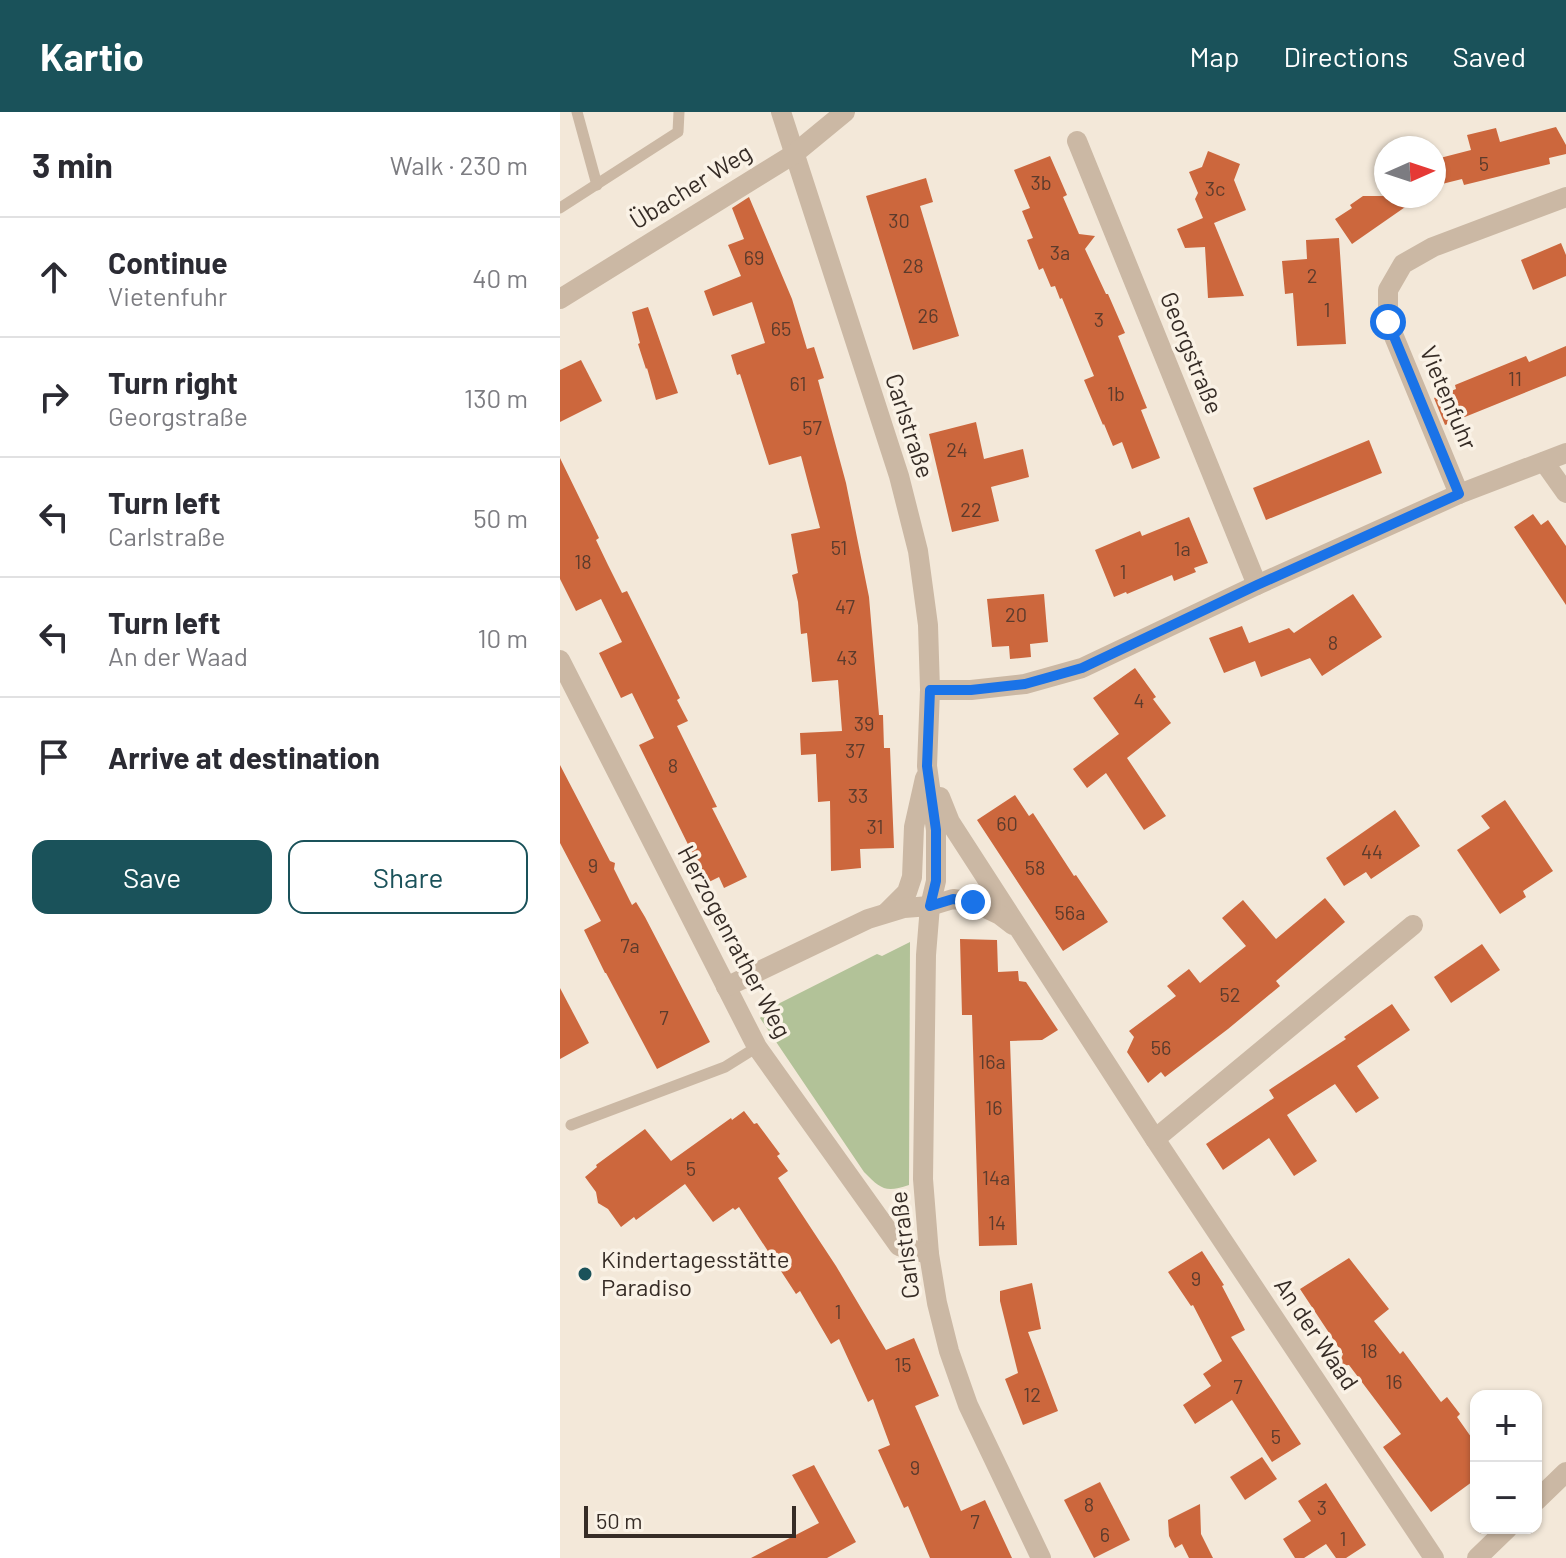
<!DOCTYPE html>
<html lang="en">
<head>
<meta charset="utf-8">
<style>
  body { margin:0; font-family:Barlow,sans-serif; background:#f2f2f3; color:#2b2b33 }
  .controls { position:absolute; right:24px; bottom:24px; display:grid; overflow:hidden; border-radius:16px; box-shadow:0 2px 6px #0004 }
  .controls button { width:72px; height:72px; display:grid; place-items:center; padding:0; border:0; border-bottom:2px solid #e1e1e2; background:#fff; color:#2b2b33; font:40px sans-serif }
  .compass { position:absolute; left:814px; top:24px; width:72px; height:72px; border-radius:50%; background:#fff; box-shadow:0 2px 6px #0004; rotate:87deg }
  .scale { position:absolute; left:24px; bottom:20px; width:212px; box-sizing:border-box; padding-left:8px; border:4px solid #362c26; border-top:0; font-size:22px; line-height:28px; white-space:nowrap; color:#362c26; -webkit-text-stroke:6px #faf2e6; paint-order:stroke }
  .stop { position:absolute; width:24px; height:24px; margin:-18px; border:6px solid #1a73e8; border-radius:50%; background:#fff }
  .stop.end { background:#1a73e8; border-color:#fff; box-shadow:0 2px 8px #0008 }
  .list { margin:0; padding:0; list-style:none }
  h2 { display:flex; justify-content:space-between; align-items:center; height:104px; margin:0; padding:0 32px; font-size:34px }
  h2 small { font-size:26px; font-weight:400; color:#7c7c81 }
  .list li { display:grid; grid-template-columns:52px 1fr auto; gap:24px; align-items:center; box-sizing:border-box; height:120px; padding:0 32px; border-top:2px solid #e1e1e2 }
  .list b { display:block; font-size:30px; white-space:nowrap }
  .list p { margin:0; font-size:26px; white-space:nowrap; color:#7c7c81 }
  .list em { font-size:26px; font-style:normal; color:#7c7c81 }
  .actions { display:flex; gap:16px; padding:24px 32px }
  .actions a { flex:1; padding:18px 0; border:2px solid #1a525a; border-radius:16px; text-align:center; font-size:28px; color:#1a525a }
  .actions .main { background:#1a525a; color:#fff }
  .icon { flex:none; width:44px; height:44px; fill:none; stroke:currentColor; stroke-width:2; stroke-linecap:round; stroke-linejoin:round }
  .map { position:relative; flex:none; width:1006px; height:1446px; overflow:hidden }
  header { display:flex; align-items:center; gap:48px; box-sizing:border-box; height:112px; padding:0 40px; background:#1a525a; color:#fff }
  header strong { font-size:38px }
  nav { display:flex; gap:44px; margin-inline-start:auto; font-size:28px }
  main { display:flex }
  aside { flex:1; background:#fff }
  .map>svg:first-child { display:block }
  .green { fill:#b2c298 }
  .building { fill:#cc673d }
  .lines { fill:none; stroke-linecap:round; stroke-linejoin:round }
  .service { stroke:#cbb8a4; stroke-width:11 }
  .minor { stroke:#cbb8a4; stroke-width:20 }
  .tertiary { stroke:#cbb8a4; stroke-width:20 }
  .route { stroke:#1a73e8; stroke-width:10 }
  .poi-dot { fill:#1a525a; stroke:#faf2e6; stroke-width:3 }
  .labels { text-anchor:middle; stroke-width:7; stroke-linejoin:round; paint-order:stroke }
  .number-label { font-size:20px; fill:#5c3b2c }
  .street-label { font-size:24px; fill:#362c26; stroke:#faf2e6 }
  .poi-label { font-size:24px; fill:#362c26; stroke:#faf2e6; text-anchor:start }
</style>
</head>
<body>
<header>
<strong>Kartio</strong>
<nav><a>Map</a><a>Directions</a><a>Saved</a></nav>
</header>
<main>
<aside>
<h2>3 min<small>Walk · 230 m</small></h2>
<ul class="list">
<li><svg class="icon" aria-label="ahead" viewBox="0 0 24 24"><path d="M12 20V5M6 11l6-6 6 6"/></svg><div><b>Continue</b><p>Vietenfuhr</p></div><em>40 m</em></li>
<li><svg class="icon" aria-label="right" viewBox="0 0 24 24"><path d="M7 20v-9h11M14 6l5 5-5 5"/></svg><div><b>Turn right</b><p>Georgstraße</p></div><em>130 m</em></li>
<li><svg class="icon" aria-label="left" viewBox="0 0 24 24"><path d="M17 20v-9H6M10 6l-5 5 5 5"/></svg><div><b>Turn left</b><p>Carlstraße</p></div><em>50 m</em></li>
<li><svg class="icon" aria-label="left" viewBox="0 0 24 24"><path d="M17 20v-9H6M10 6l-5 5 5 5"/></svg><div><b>Turn left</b><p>An der Waad</p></div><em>10 m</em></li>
<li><svg class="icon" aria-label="arrive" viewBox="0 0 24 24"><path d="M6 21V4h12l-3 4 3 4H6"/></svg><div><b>Arrive at destination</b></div></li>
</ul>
<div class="actions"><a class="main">Save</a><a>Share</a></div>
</aside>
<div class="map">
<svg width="1006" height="1446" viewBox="0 0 1006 1446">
  <rect width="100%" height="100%" fill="#f3e8d9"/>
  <path class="green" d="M350 830 349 1073C325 1081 321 1077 304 1060L200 906 212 895 317 842 322 844Z"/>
  <g class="building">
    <polygon points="996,15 1006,33 1006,42 989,46 990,52 904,73 902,67 874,74 874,50 881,48 880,46 911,38 907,23 936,16 940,30"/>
    <polygon points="648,39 680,52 674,68 686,98 654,111 684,184 648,186 645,135 625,136 617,117 643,106 635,87 638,81 629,60 642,55"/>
    <polygon points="490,44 507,83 503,85 519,122 535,124 525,137 546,182 548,182 565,221 558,224 587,296 581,298 600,346 572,357 562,330 553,334 544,312 543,313 524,268 534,264 502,186 500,187 495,174 491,175 483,156 479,158 467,128 473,126 462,99 470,96 454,58"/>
    <polygon points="366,66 373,90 360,94 399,224 353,238 306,84"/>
    <polygon points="803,84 861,84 792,132 775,107 792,96 790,93"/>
    <polygon points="189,85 232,187 247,237 254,235 264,266 258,268 286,371 309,485 319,603 323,603 324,636 330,636 334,736 300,737 301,756 271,759 270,689 258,690 256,642 241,643 240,621 282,619 278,568 252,570 247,521 241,522 238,490 232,463 238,461 231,422 260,416 241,344 209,353 180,262 177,263 171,243 205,231 192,190 153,204 144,179 181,164 168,133 184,127 172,96"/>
    <polygon points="779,126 786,232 737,234 733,181 725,182 722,149 747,147 746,128"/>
    <polygon points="1001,131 1006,143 1006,164 973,178 961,148"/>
    <polygon points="88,195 118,281 96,288 87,256 86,257 78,232 80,231 72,200"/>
    <polygon points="1006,234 1006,264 885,313 874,286 896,277 895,273 966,244 969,250"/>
    <polygon points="21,248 42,289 0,310 0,258"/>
    <polygon points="416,310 424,347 463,337 469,365 431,375 439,409 392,420 369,322"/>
    <polygon points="809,328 822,361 706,408 693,376"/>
    <polygon points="0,346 39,426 36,428 48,453 62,481 67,479 120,586 117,588 128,609 117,614 157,695 152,696 187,765 164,776 159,765 147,771 79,633 94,626 72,581 61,586 39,541 62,530 41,487 16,499 0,467"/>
    <polygon points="973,402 981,413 988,408 1006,434 1006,493 954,415"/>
    <polygon points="629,405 648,451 634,456 636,460 614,469 612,463 567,482 566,480 554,485 535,438 580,419 582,424"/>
    <polygon points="484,482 488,530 470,532 471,545 450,547 449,534 432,535 427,487"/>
    <polygon points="793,482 822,525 762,564 750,546 701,565 695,549 664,561 649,526 682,514 689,531 729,516 734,521"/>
    <polygon points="575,556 596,585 593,587 611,611 567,646 606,704 584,718 546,661 527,676 513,657 559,622 533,586"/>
    <polygon points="0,653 50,749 55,751 54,757 72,793 76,790 85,805 150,930 97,957 46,861 45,861 24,818 41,809 0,731"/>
    <polygon points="455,683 469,704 473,701 514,764 516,763 548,810 503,839 417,708"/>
    <polygon points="945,688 993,759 963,779 966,785 940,802 897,738 930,716 921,704"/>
    <polygon points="835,698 860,734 811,767 806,760 784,774 766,746"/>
    <polygon points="765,786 785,810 716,869 720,874 668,917 605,965 601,960 588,971 567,940 574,925 569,919 616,884 607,874 629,857 640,871 686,834 662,806 683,788 716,827"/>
    <polygon points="400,827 437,828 438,860 458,859 459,869 466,870 498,918 482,928 450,929 457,1133 419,1134 412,903 402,903"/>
    <polygon points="922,832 940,858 891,891 874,865"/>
    <polygon points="0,876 29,931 0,947"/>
    <polygon points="832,892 850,918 797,954 819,986 796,1001 775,972 727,1003 757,1049 734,1064 709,1026 663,1058 646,1032 714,986 709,978 786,927 784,925"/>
    <polygon points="184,999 194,1012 197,1011 220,1042 217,1044 228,1059 218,1066 276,1154 326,1238 354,1226 379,1284 355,1294 401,1399 425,1388 452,1446 370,1446 348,1394 344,1396 318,1338 330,1333 313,1287 308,1290 279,1227 271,1232 240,1179 236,1182 179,1095 175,1098 173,1096 153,1110 125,1072 76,1108 74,1105 61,1115 48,1097 38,1091 36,1080 25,1065 37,1055 36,1053 85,1017 111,1049 171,1006 172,1008"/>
    <polygon points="642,1139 664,1173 662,1174 685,1218 671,1225 741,1332 712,1350 672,1288 635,1312 623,1293 651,1274 643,1262 662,1249 633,1193 631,1194 608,1160"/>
    <polygon points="789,1146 829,1197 814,1209 840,1242 843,1239 881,1290 887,1285 900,1302 897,1305 916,1332 916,1367 871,1400 823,1335 841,1322 789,1253 778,1254 783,1242 740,1177"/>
    <polygon points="472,1171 481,1217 468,1220 498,1299 463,1313 445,1267 458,1261 440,1189 440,1179"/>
    <polygon points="702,1345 717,1367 685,1388 670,1365"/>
    <polygon points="254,1353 296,1430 267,1446 191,1446 259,1411 232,1363"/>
    <polygon points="540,1370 570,1428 534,1446 504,1388"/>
    <polygon points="766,1371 806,1433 786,1446 776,1446 766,1432 744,1446 735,1446 723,1427 751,1409 738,1389"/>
    <polygon points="640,1392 641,1422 653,1446 629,1446 622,1432 615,1436 609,1424 608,1408"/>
  </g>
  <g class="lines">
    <g class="service">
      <polyline points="17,0 37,73"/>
      <polyline points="0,96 118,20 119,0"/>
      <polyline points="11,1013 165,955 197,935"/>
    </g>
    <g class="minor">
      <polyline points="221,0 339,364 358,439 368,513 370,578 367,654 376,718 376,769 370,794 366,843 363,1067 369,1142 377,1191 389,1239 408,1293 481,1446"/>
      <polyline points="517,29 697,473"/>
      <polyline points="984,350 1006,381"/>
      <polyline points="899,382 828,210 828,178 843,152 873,135 1006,85"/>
      <polyline points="0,548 197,935 339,1134 369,1142"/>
      <polyline points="370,578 411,578 465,572 522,556 697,473 899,382 1006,341"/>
      <polyline points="380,685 390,710 595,1027 874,1446"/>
      <polyline points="327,800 347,780 352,765 354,715 365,666"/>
      <polyline points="166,875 308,807 344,796 370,794 393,787 413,790 440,803 453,813"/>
      <polyline points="595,1027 853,813"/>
      <polyline points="976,1389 1006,1360"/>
      <polyline points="917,1446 948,1416"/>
    </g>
    <polyline class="tertiary" points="0,187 234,42 285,0"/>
  </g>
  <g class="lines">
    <polyline class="route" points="413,790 393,787 370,794 376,769 376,718 367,654 370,578 411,578 465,572 522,556 697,473 899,382 828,210"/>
  </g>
  <circle class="poi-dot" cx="25" cy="1162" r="8"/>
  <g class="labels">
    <g class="number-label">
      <text x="924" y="59">5</text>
      <text x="481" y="78">3b</text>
      <text x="655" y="84">3c</text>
      <text x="339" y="116">30</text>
      <text x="500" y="148">3a</text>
      <text x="194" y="153">69</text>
      <text x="353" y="161">28</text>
      <text x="752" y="171">2</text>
      <text x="767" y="205">1</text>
      <text x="368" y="211">26</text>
      <text x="539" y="215">3</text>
      <text x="221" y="224">65</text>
      <text x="955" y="274">11</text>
      <text x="238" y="279">61</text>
      <text x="556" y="289">1b</text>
      <text x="252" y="323">57</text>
      <text x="397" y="345">24</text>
      <text x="411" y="405">22</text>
      <text x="279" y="443">51</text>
      <text x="622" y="444">1a</text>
      <text x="23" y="457">18</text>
      <text x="563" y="467">1</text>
      <text x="285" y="502">47</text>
      <text x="456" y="510">20</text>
      <text x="773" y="538">8</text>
      <text x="287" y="553">43</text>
      <text x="579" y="596">4</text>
      <text x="304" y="619">39</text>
      <text x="295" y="646">37</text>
      <text x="113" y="661">8</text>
      <text x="298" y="691">33</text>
      <text x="447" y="719">60</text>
      <text x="315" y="722">31</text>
      <text x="812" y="747">44</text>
      <text x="33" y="761">9</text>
      <text x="475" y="763">58</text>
      <text x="510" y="808">56a</text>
      <text x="70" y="841">7a</text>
      <text x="670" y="890">52</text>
      <text x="104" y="913">7</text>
      <text x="601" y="943">56</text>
      <text x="432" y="957">16a</text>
      <text x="434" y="1003">16</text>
      <text x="131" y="1064">5</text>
      <text x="436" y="1073">14a</text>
      <text x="437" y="1118">14</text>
      <text x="636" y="1174">9</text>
      <text x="278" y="1207">1</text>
      <text x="809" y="1246">18</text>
      <text x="343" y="1260">15</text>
      <text x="834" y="1277">16</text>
      <text x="678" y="1282">7</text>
      <text x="472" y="1290">12</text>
      <text x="716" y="1332">5</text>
      <text x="355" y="1363">9</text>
      <text x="529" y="1400">8</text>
      <text x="762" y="1403">3</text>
      <text x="415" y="1417">7</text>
      <text x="545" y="1430">6</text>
      <text x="783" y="1434">1</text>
    </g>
    <g class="street-label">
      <text transform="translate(131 75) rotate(-32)" y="8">Übacher Weg</text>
      <text transform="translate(631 241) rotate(68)" y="8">Georgstraße</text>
      <text transform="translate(888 286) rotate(67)" y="8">Vietenfuhr</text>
      <text transform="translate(349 314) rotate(72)" y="8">Carlstraße</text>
      <text transform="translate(174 830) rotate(62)" y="8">Herzogenrather Weg</text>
      <text transform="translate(345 1133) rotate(-97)" y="8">Carlstraße</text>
      <text transform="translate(756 1222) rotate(56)" y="8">An der Waad</text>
    </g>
    <g class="poi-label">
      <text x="41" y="1156">Kindertagesstätte<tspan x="41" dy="28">Paradiso</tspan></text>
    </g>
  </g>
</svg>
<div class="controls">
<button>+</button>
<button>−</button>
</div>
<svg class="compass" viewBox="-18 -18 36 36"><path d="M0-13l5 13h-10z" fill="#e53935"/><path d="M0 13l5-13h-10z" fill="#7c7c81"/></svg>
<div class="scale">50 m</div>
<div class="stop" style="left:828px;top:210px"></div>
<div class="stop end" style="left:413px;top:790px"></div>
</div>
</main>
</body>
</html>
